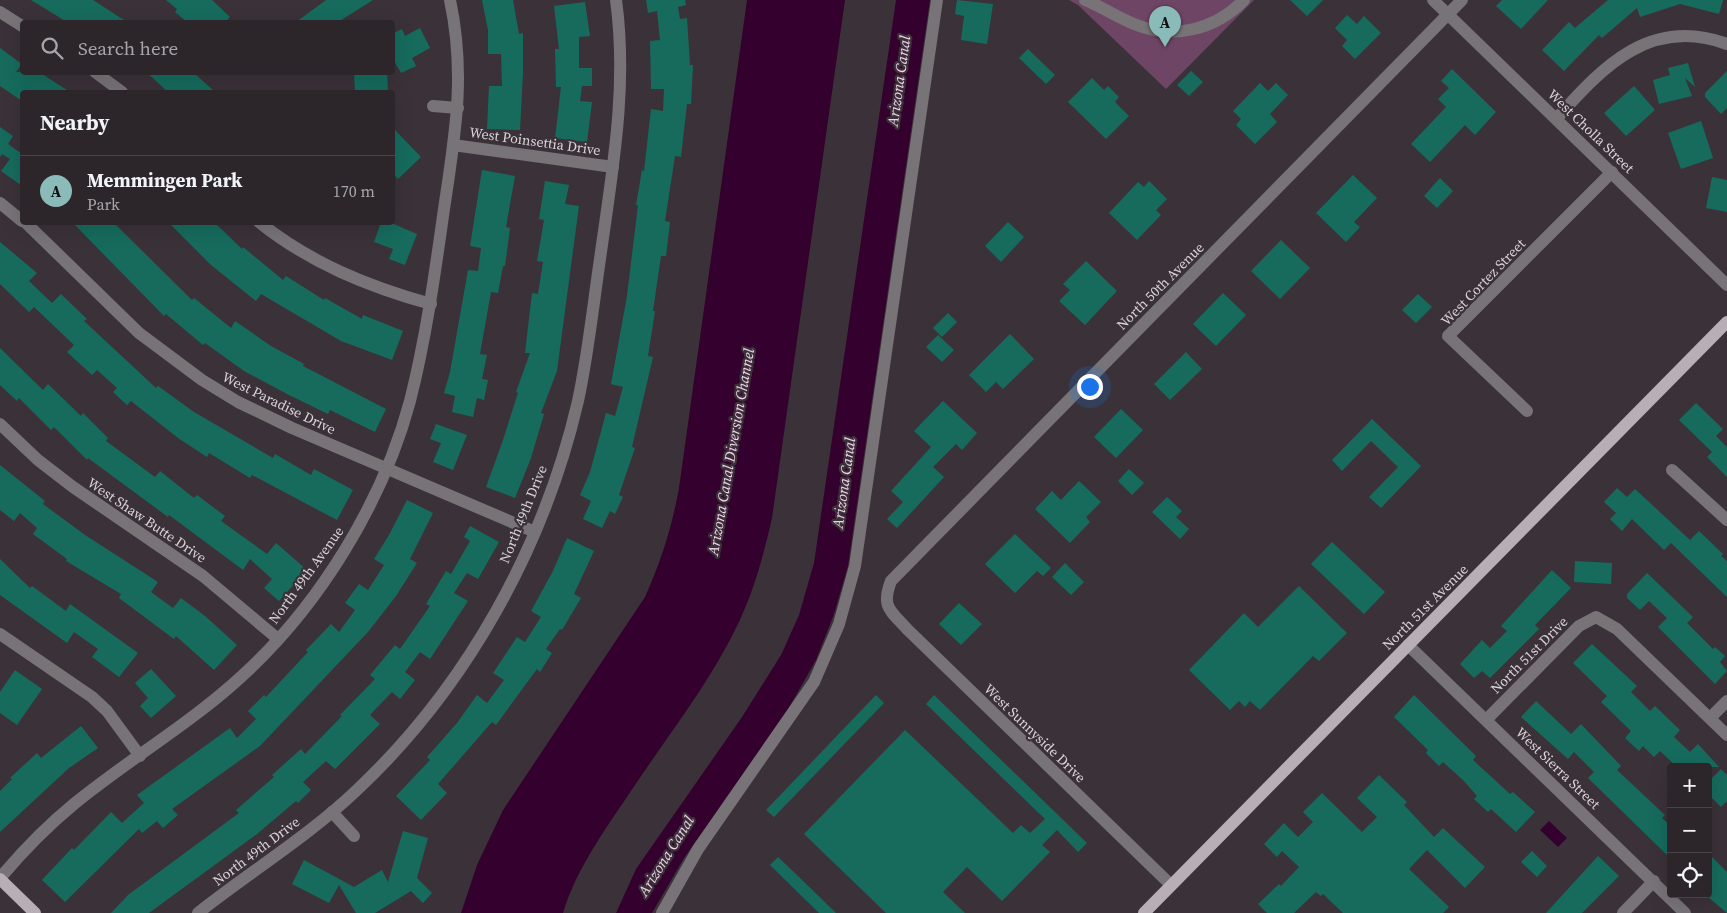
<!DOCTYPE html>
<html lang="en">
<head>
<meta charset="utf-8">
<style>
  body { margin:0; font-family:"Source Serif 4",serif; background:#342e33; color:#f1f3f6 }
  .controls { position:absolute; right:15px; bottom:15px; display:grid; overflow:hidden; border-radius:5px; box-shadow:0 5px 20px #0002 }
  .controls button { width:45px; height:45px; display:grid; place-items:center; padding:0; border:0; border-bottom:1px solid #484347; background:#2c262b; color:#f1f3f6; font:25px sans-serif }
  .you { position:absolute; left:1089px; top:386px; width:18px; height:18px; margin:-12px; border:4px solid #fff; border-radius:50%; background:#1a73e8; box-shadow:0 0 0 8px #1a73e833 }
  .badge { display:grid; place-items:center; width:32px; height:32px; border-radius:50%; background:#8bbbb9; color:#111; font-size:16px; font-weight:700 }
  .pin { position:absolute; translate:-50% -41px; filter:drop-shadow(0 1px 2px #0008) }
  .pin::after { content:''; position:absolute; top:26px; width:18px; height:15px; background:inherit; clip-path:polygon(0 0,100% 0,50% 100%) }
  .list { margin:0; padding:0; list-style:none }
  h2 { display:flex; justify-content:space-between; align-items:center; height:65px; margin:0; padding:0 20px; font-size:21px }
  h2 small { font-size:16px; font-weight:400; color:#a6a5a9 }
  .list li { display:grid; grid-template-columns:32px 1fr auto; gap:15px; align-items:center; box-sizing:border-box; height:70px; padding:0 20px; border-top:1px solid #484347 }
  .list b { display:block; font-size:19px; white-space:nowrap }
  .list p { margin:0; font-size:16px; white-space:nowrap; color:#a6a5a9 }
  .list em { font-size:16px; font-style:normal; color:#a6a5a9 }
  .icon { flex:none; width:28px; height:28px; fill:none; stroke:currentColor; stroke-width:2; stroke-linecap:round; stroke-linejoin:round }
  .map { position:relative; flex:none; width:1727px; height:913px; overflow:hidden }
  .search { position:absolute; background:#2c262b; box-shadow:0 5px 20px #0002; left:20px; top:20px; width:375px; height:55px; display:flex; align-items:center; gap:12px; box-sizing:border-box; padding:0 18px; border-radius:5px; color:#a6a5a9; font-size:19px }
  .panel { position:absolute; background:#2c262b; box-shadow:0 5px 20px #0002; left:20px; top:90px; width:375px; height:135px; border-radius:5px }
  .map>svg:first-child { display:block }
  .green { fill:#6f4566 }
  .water { fill:#34002e }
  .building { fill:#166b5d }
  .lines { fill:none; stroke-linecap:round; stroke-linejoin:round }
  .minor { stroke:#777376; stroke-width:12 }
  .major { stroke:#b8afb6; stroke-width:12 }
  .labels { text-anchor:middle; stroke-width:4.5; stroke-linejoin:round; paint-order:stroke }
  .street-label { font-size:14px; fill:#dad4d9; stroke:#3b3239 }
  .water-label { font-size:15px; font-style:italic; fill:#f5d2ed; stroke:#3b3239 }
</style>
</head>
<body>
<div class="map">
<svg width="1727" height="913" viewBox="0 0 1727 913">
  <rect width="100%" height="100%" fill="#3b3239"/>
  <polygon class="green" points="1069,0 1254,0 1166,89 1078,5"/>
  <g class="water">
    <path d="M747 0H845L772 518C764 553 755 588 739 622 711 681 669 734 633 788 607 827 577 867 563 913H461L477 865 503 810 645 597C661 561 672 527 679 488Z"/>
    <polygon points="896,0 930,0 848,566 834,614 816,660 779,725 684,858 652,913 616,913 636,869 742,717 781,655 799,615 814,563"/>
    <polygon points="1549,821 1567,838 1558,847 1540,830"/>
  </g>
  <g class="building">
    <polygon points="31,0 93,0 127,22 67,22"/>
    <polygon points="166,0 212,0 230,17 225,22 187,22 175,12 177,9"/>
    <polygon points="326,0 373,0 338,22 296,22"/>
    <polygon points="482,0 513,0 519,34 523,33 523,73 520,130 487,129 489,86 502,86 501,54 488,54 488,30"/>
    <polygon points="646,0 685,0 686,5 678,7 680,19 687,18 690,65 693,65 691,104 687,104 681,157 675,156 665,221 670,222 666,256 661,256 653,311 655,311 648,356 653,357 632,447 635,448 619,495 623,497 615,514 610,511 602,528 583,519 591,501 580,495 590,472 606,413 615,416 623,387 611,384 627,296 638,205 636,205 642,170 644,171 651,109 663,111 664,89 651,89 650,41 660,40 657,11 648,13"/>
    <polygon points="957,0 993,4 987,44 961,40 964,16 955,14"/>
    <polygon points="1290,0 1323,0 1307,16"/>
    <polygon points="1502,0 1548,0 1521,29 1496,6"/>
    <polygon points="1608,0 1723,0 1719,14 1680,4 1640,17 1637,8 1602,38 1599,35 1564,71 1542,50 1569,22 1575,28"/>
    <polygon points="585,2 590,36 579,37 579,68 592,68 592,86 582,86 580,101 592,102 587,142 555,138 561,87 556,87 555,49 559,49 554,6"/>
    <polygon points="1347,15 1357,24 1364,16 1381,33 1355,59 1342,46 1347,40 1335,28"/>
    <polygon points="420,28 430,48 412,58 416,66 401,73 392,57 392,34 402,29 405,36"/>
    <polygon points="0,48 22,64 16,72 39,72 70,92 22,92 22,101 0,86"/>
    <polygon points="1028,49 1055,75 1046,84 1019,58"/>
    <polygon points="1688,63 1695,87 1685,78 1692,96 1659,104 1653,80 1670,75 1668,68"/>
    <polygon points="1452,69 1496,112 1475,135 1465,125 1430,162 1411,144 1446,107 1438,99 1449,88 1441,81"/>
    <polygon points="1191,71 1203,82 1189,96 1177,85"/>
    <polygon points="1727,71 1727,108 1721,114 1705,97 1705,93"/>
    <polygon points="146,72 193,72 215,92 168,92"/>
    <polygon points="387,73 388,92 355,92 354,74"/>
    <polygon points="1092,78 1104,90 1108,86 1119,97 1115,102 1129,116 1106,139 1068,102"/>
    <polygon points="1260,83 1268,91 1276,83 1288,95 1270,114 1277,122 1255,144 1236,125 1241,119 1233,111"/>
    <polygon points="1634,86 1655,110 1626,136 1604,113"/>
    <polygon points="1701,121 1713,158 1681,169 1668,133"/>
    <polygon points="0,127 13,136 8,144 22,154 22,186 1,171 10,159 2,154 0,157"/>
    <polygon points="392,127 421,157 398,179 392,173"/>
    <polygon points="482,170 515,176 506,227 510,228 505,266 503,266 498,293 491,292 480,354 487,355 482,379 488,380 484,400 477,398 473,417 452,412 455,396 444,393 450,372 468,270 478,271 481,248 470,246"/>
    <polygon points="1353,175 1377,198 1354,222 1360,227 1346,242 1316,213"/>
    <polygon points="1712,177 1727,180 1727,212 1706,208"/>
    <polygon points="1440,178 1453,191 1437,208 1424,196"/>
    <polygon points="545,181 569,185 565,204 579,206 557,371 541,413 544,414 531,458 515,498 486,487 503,440 518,393 516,392 530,353 525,353 532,293 538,294 543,262 537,261 544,220 539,219"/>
    <polygon points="1149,181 1167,199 1156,210 1161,215 1137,240 1109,213 1138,182 1144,187"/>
    <polygon points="72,222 113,222 192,300 194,298 231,328 235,321 271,346 304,364 303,366 386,409 375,432 330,410 328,414 287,394 244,371 205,343 203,345 166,314 164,316"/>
    <polygon points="168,222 214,222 242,249 243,247 283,280 286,276 324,300 325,298 362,319 363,315 403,331 392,360 341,341 261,294 256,301 211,265"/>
    <polygon points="381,222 389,222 417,234 405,265 389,259 393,249 374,242"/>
    <polygon points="1008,222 1024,237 1001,262 985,246"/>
    <polygon points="1281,240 1310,268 1280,299 1251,271"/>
    <polygon points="0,242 37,273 29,281 52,303 61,294 87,319 84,321 156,388 158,386 194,412 273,458 275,454 311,475 314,469 353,490 337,520 252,475 250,478 209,453 207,457 178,438 131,401 127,405 113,392 117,388 97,370 92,375 67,352 74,345 34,307 29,312 0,284"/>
    <polygon points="1086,261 1117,291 1085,325 1059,301 1070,290 1063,284"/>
    <polygon points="1223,293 1246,315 1216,346 1193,324"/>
    <polygon points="1418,294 1432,307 1416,323 1402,310"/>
    <polygon points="948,313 957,322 942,337 933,328"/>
    <polygon points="1010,334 1034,359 1003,389 996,382 986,392 969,375"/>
    <polygon points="938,335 954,350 942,362 926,347"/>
    <polygon points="0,348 43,390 48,384 81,416 83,413 108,438 106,441 155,477 160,471 194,498 197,495 225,516 221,521 267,554 276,543 307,570 279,601 264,588 272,579 250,559 243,570 169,515 168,517 88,458 87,460 54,427 51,430 19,398 17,401 0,385"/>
    <polygon points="1186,352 1202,369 1170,400 1154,384"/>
    <polygon points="943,401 977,433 962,450 956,444 933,467 944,477 897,528 887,519 903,502 891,491 931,447 914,431"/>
    <polygon points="1696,403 1723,429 1716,436 1727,447 1727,477 1707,457 1712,452 1679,420"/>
    <polygon points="1121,409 1143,430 1116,458 1094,437"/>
    <polygon points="1372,419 1421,466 1381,508 1369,497 1398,467 1371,441 1342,471 1332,460"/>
    <polygon points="436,424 467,435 453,470 433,462 441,443 430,439"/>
    <polygon points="0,465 45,501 43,504 85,535 158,582 151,592 173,608 181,598 205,616 237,645 214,670 176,636 174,639 119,598 121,594 66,561 67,559 33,534 37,528 20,513 14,521 0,510"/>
    <polygon points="1129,469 1144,483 1132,495 1118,481"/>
    <polygon points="1079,481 1101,502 1086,517 1090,522 1070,543 1035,509 1052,491 1061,500"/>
    <polygon points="1617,488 1627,497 1635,489 1690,540 1699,531 1723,554 1721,556 1727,561 1727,597 1671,543 1664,550 1632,519 1622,531 1610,519 1616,513 1604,502"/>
    <polygon points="1167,497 1182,511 1176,517 1189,529 1180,539 1152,512"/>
    <polygon points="407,500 433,513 410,559 417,563 396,596 368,632 260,746 172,809 178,815 163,828 157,821 142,833 139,829 65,902 42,880 72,848 74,850 111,812 122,823 144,803 137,795 230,728 237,738 256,719 248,711 264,695 266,697 308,652 306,650 331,624 339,632 355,610 345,603 359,584 368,590 384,565 374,559 389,535"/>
    <polygon points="470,526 499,542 478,579 467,573 454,593 468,601 430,659 420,652 405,672 415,680 400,699 392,692 370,715 380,724 335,769 326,761 303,782 311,790 298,803 296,801 257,834 149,913 111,913 128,895 239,813 236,810 274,777 272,775 301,749 305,754 342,716 340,715 375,679 370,675 395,645 400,649 430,606 426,604 446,571 451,574 470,541 464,537"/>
    <polygon points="1015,534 1051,568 1043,576 1037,571 1015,593 985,564"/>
    <polygon points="567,538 594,551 574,594 581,598 562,630 560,629 546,649 552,653 540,672 537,669 496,725 492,722 438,784 447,793 421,820 396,796 430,760 427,757 457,723 477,695 487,703 504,680 493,673 517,637 525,642 541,617 531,611 553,571"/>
    <polygon points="1332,542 1385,592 1364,614 1311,564"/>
    <polygon points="0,559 30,588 32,586 66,611 70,604 138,653 119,677 92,657 98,649 74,632 67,643 0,595"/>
    <polygon points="1575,561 1612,563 1611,584 1574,582"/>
    <polygon points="1065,563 1084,582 1071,595 1052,577"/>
    <polygon points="1552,570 1571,588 1535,625 1539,629 1490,678 1482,671 1474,678 1460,664 1482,640 1490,648 1507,631 1501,626"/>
    <polygon points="1647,573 1693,617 1687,623 1713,649 1715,647 1725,656 1720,662 1727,671 1715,684 1658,627 1667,618 1649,601 1640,610 1627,598 1627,594"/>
    <polygon points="1299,586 1347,633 1319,661 1313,656 1260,710 1250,701 1245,707 1239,701 1230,710 1189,670 1244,613 1258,627"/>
    <polygon points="959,603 982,624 961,645 939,624"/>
    <polygon points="1592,644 1637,686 1631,692 1650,711 1655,706 1680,730 1674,737 1690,752 1698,744 1719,767 1677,767 1660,751 1654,757 1643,746 1639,751 1625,738 1631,731 1601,702 1607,696 1573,663"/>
    <polygon points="151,669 176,696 151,718 140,706 148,698 135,683"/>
    <polygon points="15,670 42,689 17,725 0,713 0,692"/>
    <polygon points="876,695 884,703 774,817 766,810"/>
    <polygon points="934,695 1087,843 1078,852 1057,830 1042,845 1050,852 1002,901 967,867 943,892 965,913 886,913 804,834 905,730 1013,833 1021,825 1030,833 1045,819 926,704"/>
    <polygon points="1414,695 1476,756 1473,760 1510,794 1513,792 1535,812 1516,832 1491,809 1488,812 1474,799 1477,796 1464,781 1443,762 1439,766 1426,753 1428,750 1394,717"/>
    <polygon points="1536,701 1571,734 1581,724 1621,766 1617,770 1665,815 1662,818 1671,826 1671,859 1588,778 1594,772 1574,752 1568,759 1521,717"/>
    <polygon points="81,726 98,748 69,768 0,832 0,791 12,779 10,778 37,753 41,758"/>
    <polygon points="1721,769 1727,775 1727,801 1721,807 1708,794 1708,782"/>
    <polygon points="1379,775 1407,802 1404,805 1434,837 1443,828 1485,867 1465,888 1427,850 1409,869 1449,907 1443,913 1343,913 1323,894 1321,896 1316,892 1294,913 1267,913 1258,904 1279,884 1281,886 1299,867 1282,851 1277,857 1264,844 1284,823 1298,837 1313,822 1303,812 1322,793 1362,832 1377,817 1357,798"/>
    <polygon points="403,831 428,838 417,878 432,893 423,903 411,891 375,913 356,913 339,885 329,903 292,884 304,860 354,887 382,870 388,882"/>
    <polygon points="1532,851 1547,866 1537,877 1521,862"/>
    <polygon points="1708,853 1727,872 1727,913 1708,897"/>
    <polygon points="1598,856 1619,876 1582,913 1546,913"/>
    <polygon points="778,857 799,877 836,913 819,913 770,865"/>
  </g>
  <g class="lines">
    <g class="minor">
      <path d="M1085 0C1102 7 1117 17 1134 24 1173 40 1215 30 1244 0"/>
      <polyline points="1433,0 1727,285"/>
      <polyline points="0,12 22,26"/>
      <polyline points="95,72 122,92"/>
      <polyline points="433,106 458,108"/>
      <path d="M1557 118C1603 66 1651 16 1727 44"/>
      <polyline points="453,145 613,167"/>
      <polyline points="0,203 22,221"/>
      <polyline points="25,222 139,333 202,380 238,402 292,428 535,532"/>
      <path d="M259 222C310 263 369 287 431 304"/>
      <polyline points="1527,411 1448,336 1612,172"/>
      <polyline points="0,424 38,460 73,487 203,576 278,639"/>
      <polyline points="1672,470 1727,520"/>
      <polyline points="0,634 92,697 107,711 140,756"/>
      <polyline points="1408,645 1685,913"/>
      <polyline points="1710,718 1727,701"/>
      <polyline points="1487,719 1579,626 1596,617 1617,629 1727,735"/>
      <polyline points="332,812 354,836"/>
      <path d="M0 878C22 852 47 826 74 804 129 759 190 724 242 676 319 606 383 502 410 401 426 338 435 273 444 209 455 135 466 75 450 0"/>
      <path d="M1171 885 907 629C890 610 881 607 891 581L1462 0"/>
      <path d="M198 913C251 871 309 836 358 789 467 686 544 547 578 401 588 355 593 306 600 259 612 172 628 88 616 0"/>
      <polyline points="662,913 698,849 814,682 839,624 855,566 937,0"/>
      <polyline points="1623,913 1654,881"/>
    </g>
    <g class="major">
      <polyline points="0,879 35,913"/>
      <polyline points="1144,913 1727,322"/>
    </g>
  </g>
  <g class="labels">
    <g class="street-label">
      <text transform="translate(1591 131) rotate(44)" y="5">West Cholla Street</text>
      <text transform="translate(535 141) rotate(8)" y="5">West Poinsettia Drive</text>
      <text transform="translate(1483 282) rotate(-46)" y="5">West Cortez Street</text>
      <text transform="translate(1160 286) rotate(-45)" y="5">North 50th Avenue</text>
      <text transform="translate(279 403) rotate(26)" y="5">West Paradise Drive</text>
      <text transform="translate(523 514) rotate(-68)" y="5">North 49th Drive</text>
      <text transform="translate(147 520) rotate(34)" y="5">West Shaw Butte Drive</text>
      <text transform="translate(306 575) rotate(-54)" y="5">North 49th Avenue</text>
      <text transform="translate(1425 607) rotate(-45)" y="5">North 51st Avenue</text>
      <text transform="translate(1529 655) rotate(-45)" y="5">North 51st Drive</text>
      <text transform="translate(1035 733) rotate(44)" y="5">West Sunnyside Drive</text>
      <text transform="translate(1558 768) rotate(44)" y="5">West Sierra Street</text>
      <text transform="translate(256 851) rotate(-37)" y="5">North 49th Drive</text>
    </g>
    <g class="water-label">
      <text transform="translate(899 81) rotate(-82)" y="5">Arizona Canal</text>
      <text transform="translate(731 452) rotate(-80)" y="5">Arizona Canal Diversion Channel</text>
      <text transform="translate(844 483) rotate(-82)" y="5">Arizona Canal</text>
      <text transform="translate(666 856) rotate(-58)" y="5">Arizona Canal</text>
    </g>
  </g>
</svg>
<div class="controls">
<button>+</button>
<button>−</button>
<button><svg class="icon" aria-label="locate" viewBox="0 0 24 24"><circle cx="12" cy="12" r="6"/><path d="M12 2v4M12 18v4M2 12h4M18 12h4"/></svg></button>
</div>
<div class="you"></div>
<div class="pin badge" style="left:1165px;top:47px">A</div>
<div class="search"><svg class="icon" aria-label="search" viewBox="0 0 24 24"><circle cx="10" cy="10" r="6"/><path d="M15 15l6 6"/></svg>Search here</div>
<section class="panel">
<h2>Nearby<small></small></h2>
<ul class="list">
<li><span class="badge">A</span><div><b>Memmingen Park</b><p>Park</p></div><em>170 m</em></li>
</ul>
</section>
</div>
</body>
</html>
